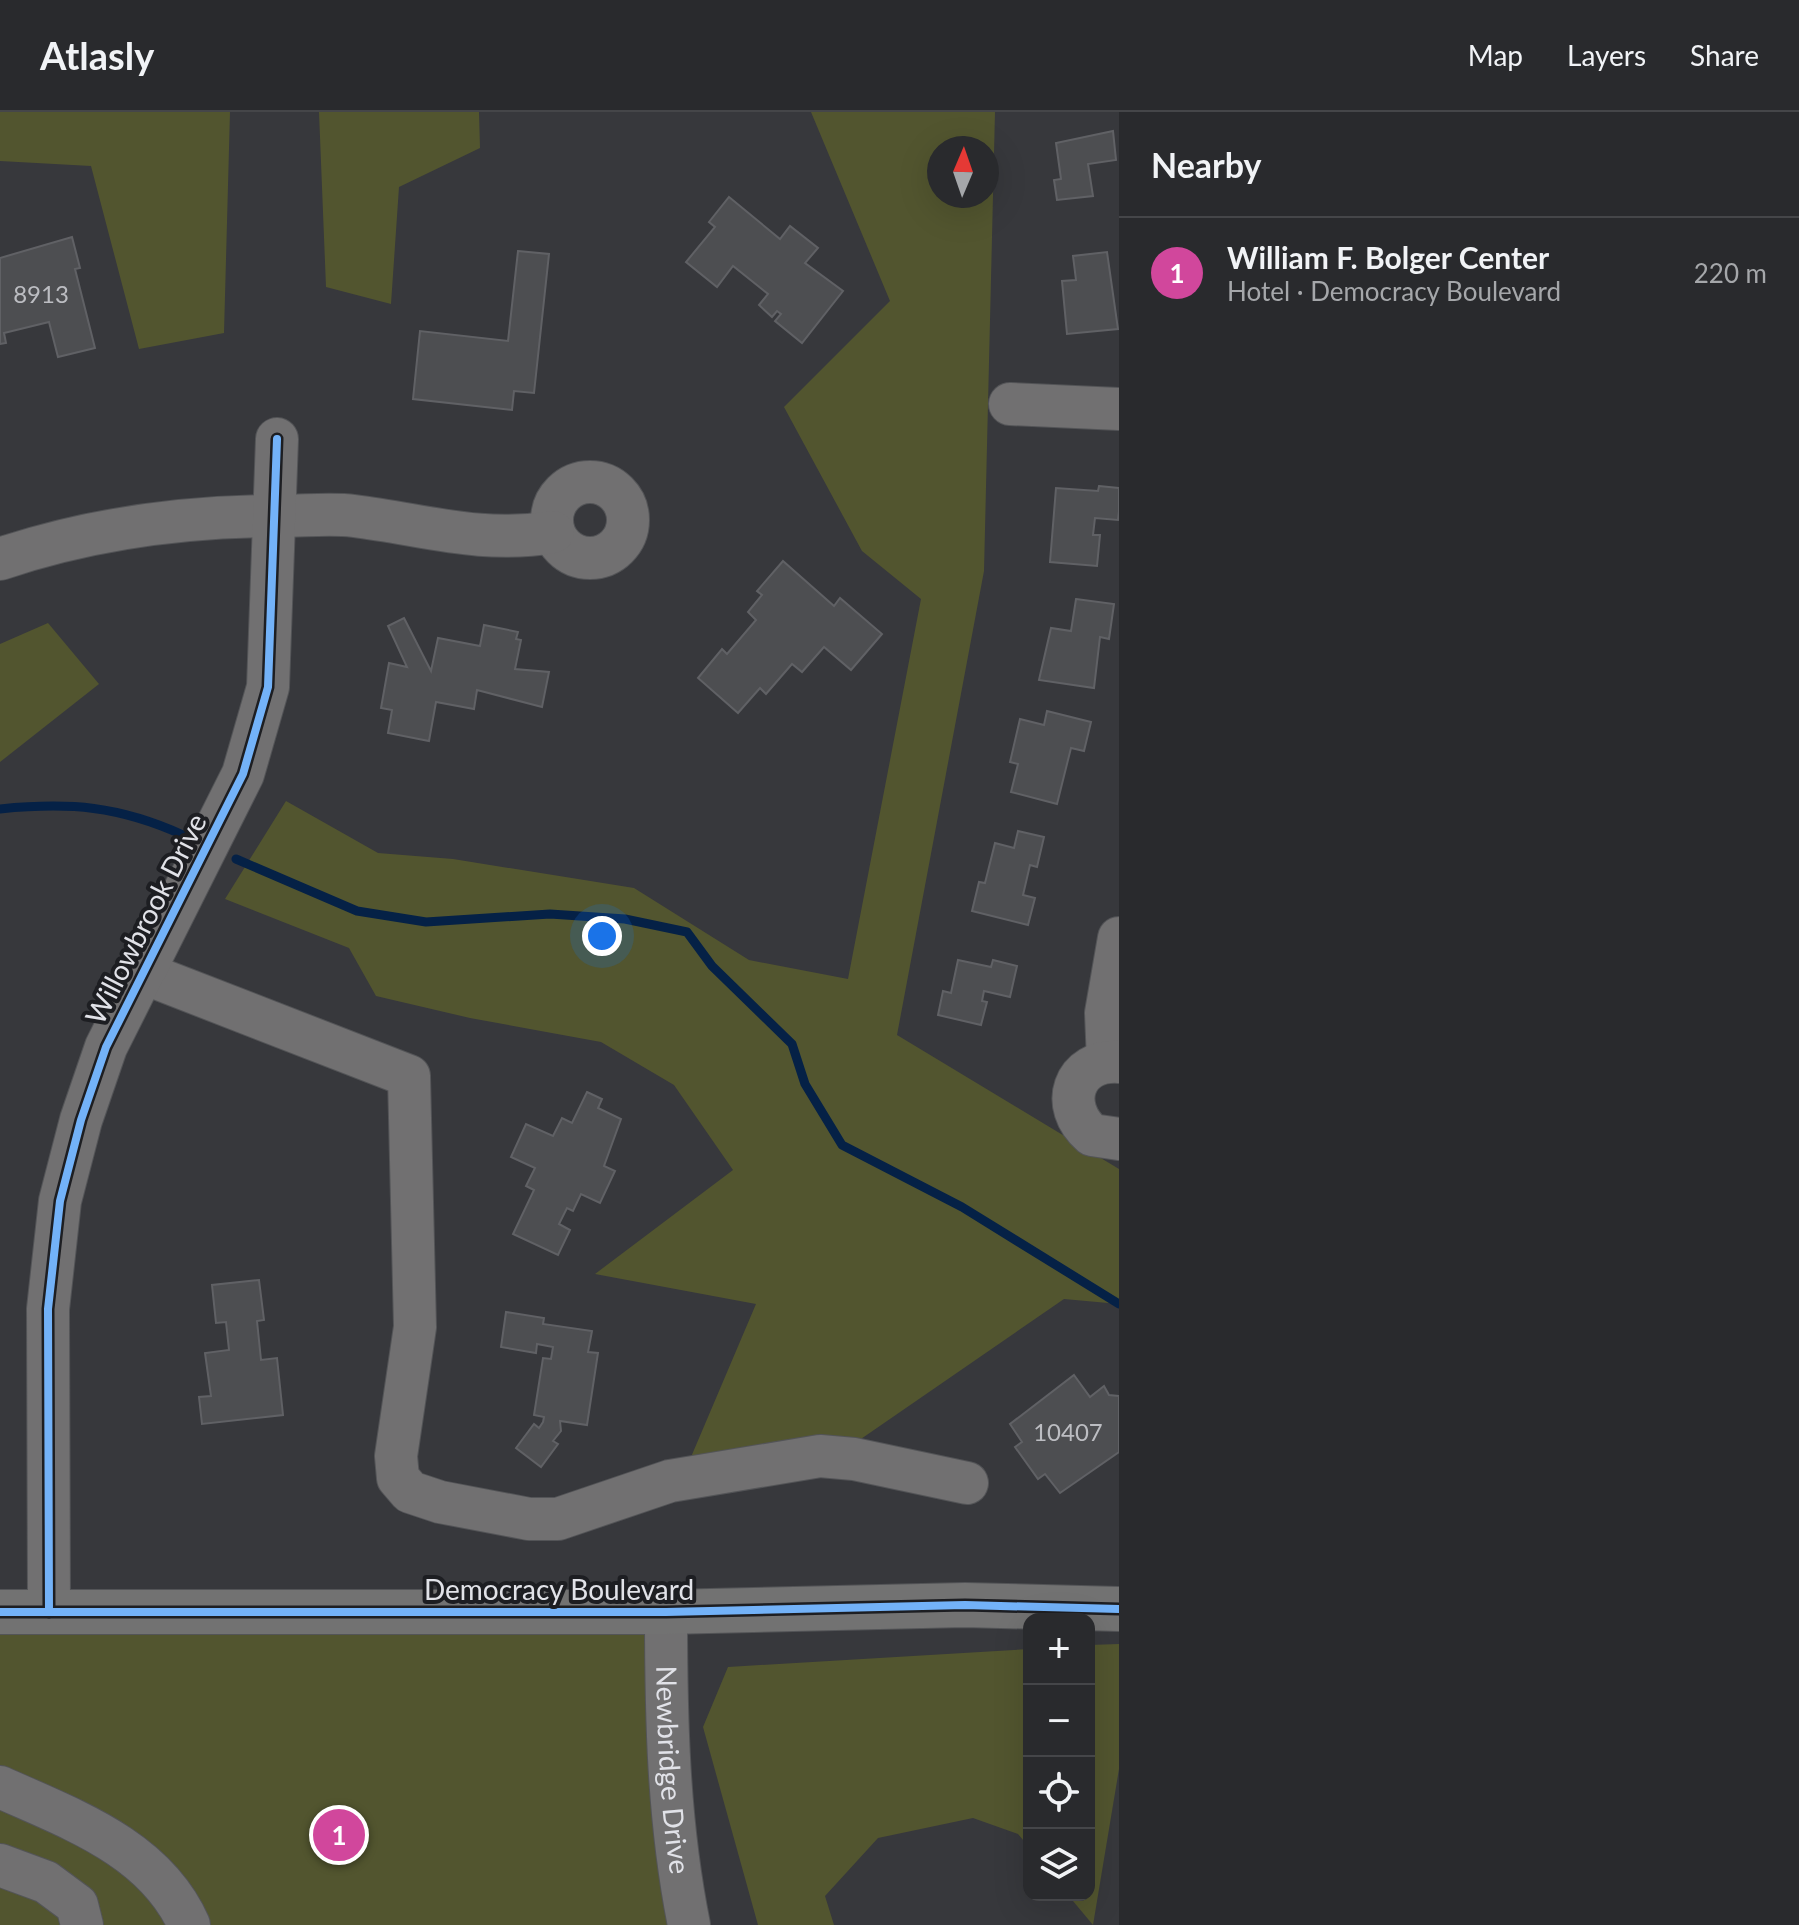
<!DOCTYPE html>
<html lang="en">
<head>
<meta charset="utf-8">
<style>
  body { margin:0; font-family:Lato,sans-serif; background:#353639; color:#f1f3f6 }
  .controls { position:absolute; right:24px; bottom:24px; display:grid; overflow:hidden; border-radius:16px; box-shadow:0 8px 32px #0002 }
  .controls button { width:72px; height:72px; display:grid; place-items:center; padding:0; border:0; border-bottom:2px solid #454649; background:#292a2d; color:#f1f3f6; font:40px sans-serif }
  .compass { position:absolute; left:927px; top:24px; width:72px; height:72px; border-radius:50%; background:#292a2d; box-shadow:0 8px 32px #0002; rotate:2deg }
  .you { position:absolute; left:602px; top:824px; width:28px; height:28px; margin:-20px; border:6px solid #fff; border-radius:50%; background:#1a73e8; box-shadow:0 0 0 12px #1a73e833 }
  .badge { display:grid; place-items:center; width:52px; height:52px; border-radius:50%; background:#d93025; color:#fff; font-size:26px; font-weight:700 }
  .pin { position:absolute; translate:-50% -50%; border:4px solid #fff; box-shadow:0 2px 8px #0006 }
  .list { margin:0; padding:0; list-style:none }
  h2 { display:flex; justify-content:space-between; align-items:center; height:104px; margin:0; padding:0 32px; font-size:34px }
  h2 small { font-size:26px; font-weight:400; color:#a5a7aa }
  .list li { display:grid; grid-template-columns:52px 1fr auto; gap:24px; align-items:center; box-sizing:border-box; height:112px; padding:0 32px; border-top:2px solid #454649 }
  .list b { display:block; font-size:30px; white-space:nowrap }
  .list p { margin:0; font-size:26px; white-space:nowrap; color:#a5a7aa }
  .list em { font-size:26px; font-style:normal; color:#a5a7aa }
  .icon { flex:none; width:44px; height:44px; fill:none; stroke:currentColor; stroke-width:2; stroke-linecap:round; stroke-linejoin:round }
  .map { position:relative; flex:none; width:1119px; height:1813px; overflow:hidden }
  header { display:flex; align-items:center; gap:48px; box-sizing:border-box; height:112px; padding:0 40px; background:#292a2d; border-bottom:2px solid #454649 }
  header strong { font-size:38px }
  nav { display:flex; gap:44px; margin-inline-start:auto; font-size:28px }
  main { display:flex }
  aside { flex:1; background:#292a2d }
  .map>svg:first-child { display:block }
  .green { fill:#52552f; fill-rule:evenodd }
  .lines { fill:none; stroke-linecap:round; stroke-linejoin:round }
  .stream { stroke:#052146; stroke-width:9 }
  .building { fill:#4d4e51; stroke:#606165; stroke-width:2 }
  .minor-casing { stroke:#535457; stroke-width:44 }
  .major-casing { stroke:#535457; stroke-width:46 }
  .minor { stroke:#717071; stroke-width:42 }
  .major { stroke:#727272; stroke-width:44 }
  .cycleway-casing { stroke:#1d1e22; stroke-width:13 }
  .cycleway { stroke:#73b2f8; stroke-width:8 }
  .labels { text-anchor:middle; stroke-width:8; stroke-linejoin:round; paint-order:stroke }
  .number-label { font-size:24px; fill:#bcbdc2 }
  .street-label { font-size:28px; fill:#e1e2e8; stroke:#1d1e22 }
</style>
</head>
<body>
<header>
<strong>Atlasly</strong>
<nav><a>Map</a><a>Layers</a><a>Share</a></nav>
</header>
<main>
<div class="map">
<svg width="1119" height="1813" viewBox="0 0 1119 1813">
  <rect width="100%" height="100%" fill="#37383c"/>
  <g class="green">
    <polygon points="0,0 230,0 224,221 139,237 91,54 0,49"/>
    <polygon points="319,0 479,0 480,36 399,75 391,192 326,175"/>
    <path d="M811 0H995L984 459 897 923 1119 1057V1192L1064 1187 858 1329 691 1345 756 1192 595 1162 733 1058 674 973 601 930 470 906 376 884 349 836 225 787 286 689 378 741 453 747 634 776 749 848 848 867 921 487 862 439 784 295 890 189ZM939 36H987V84H939Z"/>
    <polygon points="48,511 99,572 0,650 0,532"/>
    <polygon points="0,1497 666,1500 692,1813 0,1813"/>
    <polygon points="1119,1532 1119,1657 1093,1813 1068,1783 1089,1783 1089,1533"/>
    <polygon points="1029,1537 1029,1735 1018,1722 973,1706 878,1726 825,1784 834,1813 758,1813 703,1615 728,1555"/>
  </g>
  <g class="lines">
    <g class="stream">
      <path d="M0 697C70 690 119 694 183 723"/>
      <polyline points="236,747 357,799 426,810 550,802 625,807 687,820 712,854 792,932 805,972 842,1033 962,1095 1119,1192"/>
    </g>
  </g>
  <g class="building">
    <polygon points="1113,19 1116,48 1088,52 1093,84 1057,88 1054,68 1061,67 1056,31"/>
    <polygon points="729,85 780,127 790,114 818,136 805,151 843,179 802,231 775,209 781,202 777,199 772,205 759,193 768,182 733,154 717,175 686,150 715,115 709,110"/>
    <polygon points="72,125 80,156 75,157 95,236 58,245 49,210 4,221 6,231 0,232 0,146"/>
    <polygon points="518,139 549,142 534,281 514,279 512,298 413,287 420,219 508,229"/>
    <polygon points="1107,140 1118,217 1067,222 1062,169 1076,168 1073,144"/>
    <polygon points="1099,374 1119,376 1119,399 1118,408 1095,406 1093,423 1100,423 1097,454 1050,450 1056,376 1098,379"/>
    <polygon points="783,449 834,494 840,486 882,522 851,558 824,535 802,560 792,552 766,582 760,576 738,601 698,566 722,537 727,542 756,508 748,500 762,483 757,479"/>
    <polygon points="1076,487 1114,492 1109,527 1100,525 1094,576 1039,568 1051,516 1071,519"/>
    <polygon points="404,506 431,559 438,526 480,534 484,513 518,520 516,527 521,528 515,557 549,560 542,595 477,578 474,597 436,590 429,629 388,621 392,598 381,596 389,551 407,555 388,514"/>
    <polygon points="1047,599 1091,610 1084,639 1071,636 1057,692 1011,680 1018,652 1010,650 1020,607 1044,613"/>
    <polygon points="1018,719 1044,725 1037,755 1030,753 1023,783 1035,786 1028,813 972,799 979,770 985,771 995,731 1014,736"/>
    <polygon points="958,848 991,855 993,848 1017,854 1010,885 984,879 982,889 987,890 981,913 938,903 943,879 951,881"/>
    <polygon points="587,980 602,987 598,996 621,1007 604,1054 615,1059 600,1091 581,1082 573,1099 567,1096 559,1112 570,1118 558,1143 513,1122 534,1078 526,1074 535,1056 511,1045 526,1012 553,1024 562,1006 572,1011"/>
    <polygon points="259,1168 264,1208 257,1209 261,1248 277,1246 283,1303 202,1312 199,1285 211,1284 205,1241 229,1238 226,1210 216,1211 212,1173"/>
    <polygon points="506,1200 544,1206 543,1212 592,1219 588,1240 598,1241 587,1313 560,1309 561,1319 553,1329 558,1332 541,1355 516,1336 534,1312 539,1316 543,1310 544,1305 534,1303 543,1246 551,1247 553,1235 537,1232 536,1241 501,1235"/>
    <polygon points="1074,1263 1090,1285 1104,1274 1109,1283 1119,1284 1119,1340 1060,1381 1045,1362 1038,1367 1015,1335 1022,1330 1010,1312"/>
  </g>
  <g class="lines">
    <defs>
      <g id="minor">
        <polyline points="1010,292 1119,297"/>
        <circle cx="590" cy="408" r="38"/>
        <path d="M0 447C92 416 184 404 281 404 305 404 331 401 354 404 426 413 480 432 553 420"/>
        <polyline points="141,860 409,964 415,1215 396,1344 398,1366 410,1380 440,1390 529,1407 558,1407 670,1369 820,1344 854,1347 967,1371"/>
        <polyline points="1108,949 1106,901 1119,826"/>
        <path d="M1119 950C1073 947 1058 994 1092 1023L1119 1027"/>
        <polyline points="49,1500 48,1197 60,1089 81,1008 106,935 243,662 268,575 277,327"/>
        <path id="s1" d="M666 1500C666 1606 668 1709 689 1813"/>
        <path d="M0 1675C71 1707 155 1736 189 1813"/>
        <polyline points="0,1753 46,1770 77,1793 82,1813"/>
      </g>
      <polyline id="major" points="0,1500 666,1500 965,1493 1119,1497"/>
    </defs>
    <use href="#minor" class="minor-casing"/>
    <use href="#major" class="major-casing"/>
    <use href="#minor" class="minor"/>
    <use href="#major" class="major"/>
    <defs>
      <g id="cycleway">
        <polyline points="0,1500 666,1500 965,1493 1119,1497"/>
        <polyline points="49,1500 48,1197 60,1089 81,1008 106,935 243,662 268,575 277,327"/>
      </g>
    </defs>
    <use href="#cycleway" class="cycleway-casing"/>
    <use href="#cycleway" class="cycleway"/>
  </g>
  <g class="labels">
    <g class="number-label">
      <text x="41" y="191">8913</text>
      <text x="1068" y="1329">10407</text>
    </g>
    <g class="street-label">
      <text transform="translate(146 807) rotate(-63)" y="10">Willowbrook Drive</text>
      <text x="559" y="1488">Democracy Boulevard</text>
      <text dy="10" stroke="none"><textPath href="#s1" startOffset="158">Newbridge Drive</textPath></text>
    </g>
  </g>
</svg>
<div class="controls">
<button>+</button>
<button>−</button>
<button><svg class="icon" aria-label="locate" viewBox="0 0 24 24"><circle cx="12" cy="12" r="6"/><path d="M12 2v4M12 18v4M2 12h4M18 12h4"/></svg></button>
<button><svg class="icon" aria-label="layers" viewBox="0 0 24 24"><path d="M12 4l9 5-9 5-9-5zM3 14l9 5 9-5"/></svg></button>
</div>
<svg class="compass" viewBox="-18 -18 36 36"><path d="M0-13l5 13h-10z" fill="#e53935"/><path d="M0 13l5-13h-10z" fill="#a5a7aa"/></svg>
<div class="you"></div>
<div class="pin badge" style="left:339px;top:1723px;background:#d1479c">1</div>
</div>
<aside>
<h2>Nearby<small></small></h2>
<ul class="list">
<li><span class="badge" style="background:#d1479c">1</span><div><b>William F. Bolger Center</b><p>Hotel · Democracy Boulevard</p></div><em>220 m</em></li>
</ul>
</aside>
</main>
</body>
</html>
